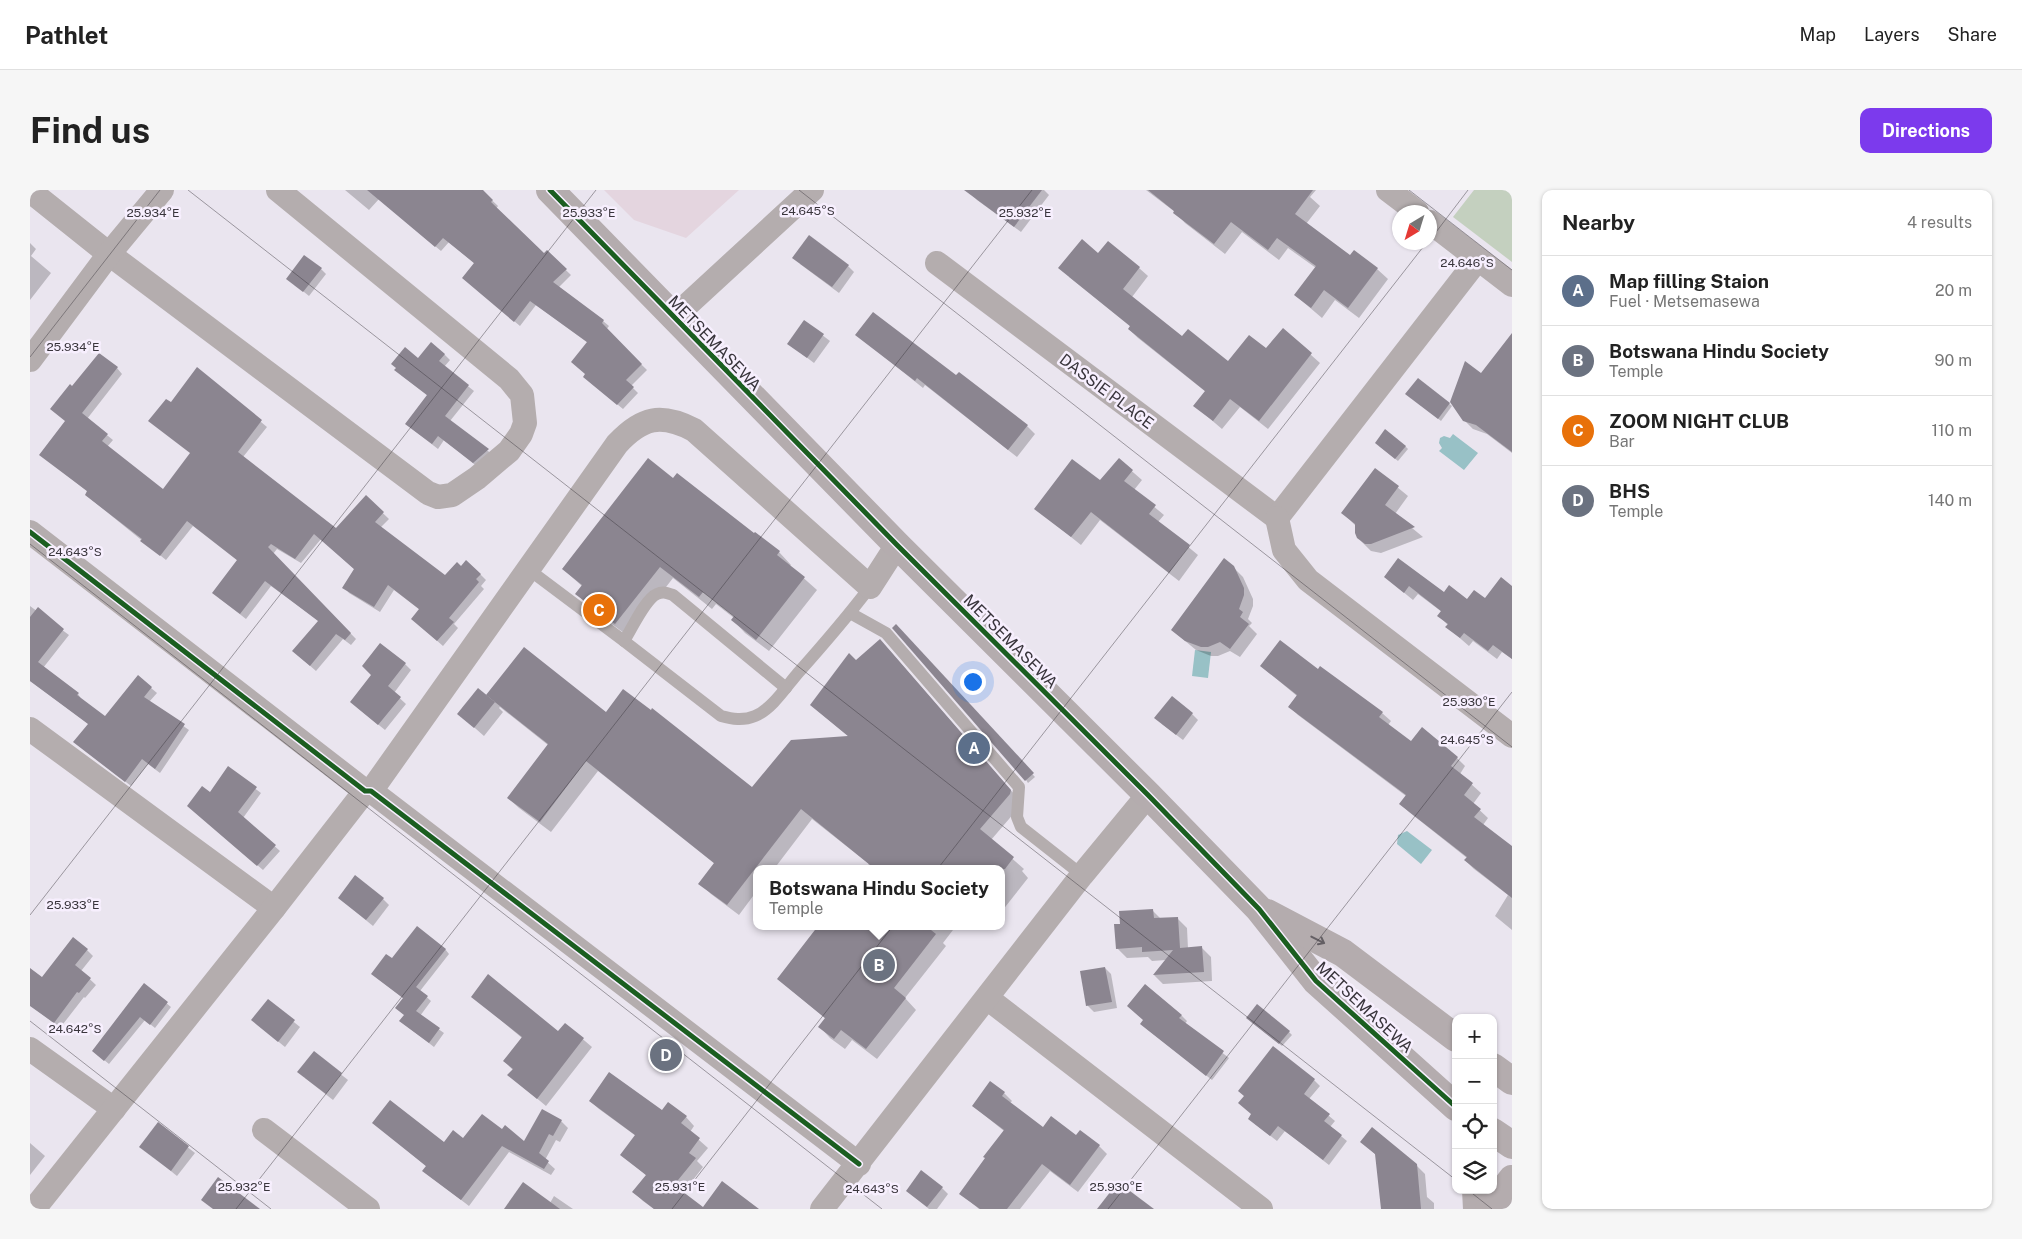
<!DOCTYPE html>
<html lang="en">
<head>
<meta charset="utf-8">
<style>
  body { margin:0; font-family:"Public Sans",sans-serif; background:#f6f6f6; color:#222 }
  .controls { position:absolute; right:15px; bottom:15px; display:grid; overflow:hidden; border-radius:10px; box-shadow:0 1px 4px #0004 }
  .controls button { width:45px; height:45px; display:grid; place-items:center; padding:0; border:0; border-bottom:1px solid #e0e0e0; background:#fff; color:#222; font:25px sans-serif }
  .compass { position:absolute; left:1362px; top:15px; width:45px; height:45px; border-radius:50%; background:#fff; box-shadow:0 1px 4px #0004; rotate:218deg }
  .you { position:absolute; left:942px; top:491px; width:18px; height:18px; margin:-12px; border:4px solid #fff; border-radius:50%; background:#1a73e8; box-shadow:0 0 0 8px #1a73e833 }
  .badge { display:grid; place-items:center; width:32px; height:32px; border-radius:50%; background:#7c3aed; color:#fff; font-size:16px; font-weight:700 }
  .pin { position:absolute; translate:-50% -50%; border:2px solid #fff; box-shadow:0 1px 5px #0006 }
  .popup { position:absolute; left:723px; top:675px; width:252px; height:65px; box-sizing:border-box; display:grid; place-content:center; border-radius:10px; background:#fff; filter:drop-shadow(0 1px 4px #0005); font-size:16px; white-space:nowrap; color:#767676 }
  .popup b { font-size:19px; color:#222 }
  .popup::after { content:''; position:absolute; left:50%; top:100%; margin-left:-10px; border:10px solid transparent; border-top-color:#fff }
  .list { margin:0; padding:0; list-style:none }
  h2 { display:flex; justify-content:space-between; align-items:center; height:65px; margin:0; padding:0 20px; font-size:21px }
  h2 small { font-size:16px; font-weight:400; color:#767676 }
  .list li { display:grid; grid-template-columns:32px 1fr auto; gap:15px; align-items:center; box-sizing:border-box; height:70px; padding:0 20px; border-top:1px solid #e0e0e0 }
  .list b { display:block; font-size:19px; white-space:nowrap }
  .list p { margin:0; font-size:16px; white-space:nowrap; color:#767676 }
  .list em { font-size:16px; font-style:normal; color:#767676 }
  .icon { flex:none; width:28px; height:28px; fill:none; stroke:currentColor; stroke-width:2; stroke-linecap:round; stroke-linejoin:round }
  .map { position:relative; flex:none; width:1482px; height:1019px; overflow:hidden; border-radius:10px }
  header { display:flex; align-items:center; gap:30px; box-sizing:border-box; height:70px; padding:0 25px; background:#fff; border-bottom:1px solid #e0e0e0 }
  header strong { font-size:24px }
  nav { display:flex; gap:28px; margin-inline-start:auto; font-size:18px }
  .intro { display:flex; align-items:center; justify-content:space-between; box-sizing:border-box; height:120px; padding:0 30px }
  h1 { margin:0; font-size:35px }
  .button { padding:12px 22px; border-radius:10px; background:#7c3aed; color:#fff; font-size:18px; font-weight:700 }
  main { display:flex; gap:30px; padding:0 30px }
  aside { flex:1; background:#fff; border-radius:10px; box-shadow:0 1px 4px #0004 }
  .map>svg:first-child { display:block }
  .education { fill:#e4d5df }
  .green { fill:#c4d0bf }
  .water { fill:#98c1c6 }
  .shadow { fill:#0003 }
  .building { fill:#8b8590 }
  .lines { fill:none; stroke-linecap:round; stroke-linejoin:round }
  .lane { stroke:#b4adae; stroke-width:12 }
  .street { stroke:#b4adae; stroke-width:24 }
  .secondary { stroke:#b4acae; stroke-width:28 }
  .cycleway-casing { stroke:#f7effe; stroke-width:8 }
  .cycleway { stroke:#1b5e20; stroke-width:5 }
  .oneway { stroke:#645f64 }
  .ticks { fill:none; stroke:#39353c; stroke-width:1; stroke-opacity:0.45 }
  .labels { text-anchor:middle; stroke-width:5; stroke-linejoin:round; paint-order:stroke }
  .street-label { font-size:16px; fill:#39353c; stroke:#f7effe }
  .ticks-label { font-size:12px; text-anchor:middle; fill:#39353c; stroke:#f7effe; stroke-width:5; stroke-linejoin:round; paint-order:stroke }
</style>
</head>
<body>
<header>
<strong>Pathlet</strong>
<nav><a>Map</a><a>Layers</a><a>Share</a></nav>
</header>
<div class="intro"><h1>Find us</h1><a class="button">Directions</a></div>
<main>
<div class="map">
<svg width="1482" height="1019" viewBox="0 0 1482 1019">
  <rect width="100%" height="100%" fill="#eae5ef"/>
  <polygon class="education" points="574,0 709,0 656,48 604,30"/>
  <polygon class="green" points="1444,0 1482,0 1482,72 1423,27"/>
  <g class="water">
    <polygon points="1423,244 1448,263 1434,280 1409,261 1412,258 1409,253 1410,248 1414,246 1420,248"/>
    <polygon points="1165,460 1181,462 1178,488 1162,486"/>
    <polygon points="1377,641 1402,660 1391,674 1367,654 1368,645"/>
  </g>
  <g class="shadow">
    <polygon points="315,0 451,0 468,16 466,19 514,65 517,62 541,85 529,97 573,131 579,136 576,140 617,180 601,196 608,203 593,219 560,192 557,184 558,153 506,115 490,136 439,93 445,74 419,52 411,61 349,9 339,20"/>
    <polygon points="944,0 1014,0 1019,5 991,42 947,10 941,4"/>
    <polygon points="1116,0 1286,0 1280,7 1290,16 1276,34 1320,67 1347,79 1358,89 1329,128 1305,110 1292,128 1265,105 1286,78 1258,58 1249,70 1212,42 1195,64 1155,33 1145,22"/>
    <polygon points="0,53 6,59 1,66 21,83 0,110"/>
    <polygon points="1069,64 1109,78 1118,86 1102,107 1152,148 1198,173 1236,160 1253,140 1290,173 1238,239 1210,217 1192,239 1165,216 1176,202 1108,148 1099,139 1101,137 1039,87"/>
    <polygon points="770,74 818,76 824,82 809,103"/>
    <polygon points="291,79 296,84 279,106 263,93"/>
    <polygon points="775,132 800,151 784,173 759,154"/>
    <polygon points="827,145 926,187 997,236 1005,244 987,267 895,195 893,198"/>
    <polygon points="1482,158 1482,263 1457,244 1443,239 1434,230 1451,185"/>
    <polygon points="414,164 420,170 414,177 444,201 420,231 463,265 449,278 414,250 408,259 382,239 398,206 371,185 389,170"/>
    <polygon points="87,178 92,184 57,229 83,250 77,257 134,301 161,264 141,214 167,179 237,237 213,267 306,340 336,307 359,329 350,338 415,387 431,378 450,384 456,390 451,396 454,399 424,434 428,438 413,456 388,434 390,420 364,400 350,422 319,403 314,397 325,380 291,349 271,373 247,359 243,364 326,449 321,455 313,449 286,481 270,467 289,431 241,396 216,429 189,408 208,371 163,336 136,370 62,310 58,302 11,265 36,231 43,197"/>
    <polygon points="1388,190 1422,216 1411,231 1379,206"/>
    <polygon points="1349,256 1375,256 1378,259 1368,271"/>
    <polygon points="1089,270 1112,290 1104,300 1134,325 1128,332 1168,365 1149,391 1070,330 1051,355 1006,319 1071,292"/>
    <polygon points="1345,279 1378,306 1365,324 1393,347 1351,363 1341,361 1331,351 1326,336 1313,323"/>
    <polygon points="643,289 749,362 761,375 760,376 787,400 739,461 715,443 703,430 704,428 686,414 682,419 643,388 598,446 559,417 547,404 553,397 533,379"/>
    <polygon points="1203,377 1213,387 1223,409 1223,416 1218,429 1222,433 1219,436 1227,444 1210,467 1200,461 1188,466 1181,466 1166,460 1142,440"/>
    <polygon points="1355,387 1437,410 1455,410 1482,397 1482,469 1472,462 1467,469 1443,451 1439,456 1417,437 1418,435 1409,426 1412,422 1388,404 1383,410"/>
    <polygon points="0,416 39,445 13,478 48,504 52,510 75,528 108,487 127,503 119,512 159,540 130,583 118,574 101,596 45,552 59,534 0,491"/>
    <polygon points="866,436 1005,587 998,593 996,590"/>
    <polygon points="860,461 991,612 991,615 961,650 994,679 992,681 998,688 972,721 972,679 835,679 839,674 782,629 744,679 726,679 726,702 709,725 681,704 670,693 685,674 568,581 521,642 489,618 478,608 518,555 470,517 469,518 473,522 454,546 429,524 461,511 576,524 722,599 819,547 781,515 826,472"/>
    <polygon points="375,474 381,480 364,503 376,514 355,540 328,518 343,485"/>
    <polygon points="1231,476 1288,480 1352,523 1361,531 1358,535 1381,553 1427,568 1435,576 1430,584 1451,603 1443,614 1458,628 1453,635 1482,658 1482,740 1465,726 1478,705 1444,679 1435,670 1437,668 1379,622 1371,614 1376,606 1268,525 1259,516 1267,506"/>
    <polygon points="1162,524 1168,530 1153,550 1132,534"/>
    <polygon points="198,578 231,603 213,628 250,661 233,680 164,621 180,603"/>
    <polygon points="309,708 353,709 359,715 343,736"/>
    <polygon points="1122,720 1131,729 1147,728 1157,738 1158,759 1172,758 1181,767 1182,791 1133,794 1124,785 1136,770 1122,771 1118,767 1097,768 1087,758 1092,735"/>
    <polygon points="790,736 926,736 913,753 916,756 875,808 886,820 847,869 822,850 815,859 800,848 790,837 796,829 748,789"/>
    <polygon points="415,759 419,764 390,801 401,811 390,826 414,843 404,857 370,831 375,825 374,809 347,788 362,770"/>
    <polygon points="57,760 63,766 51,781 66,795 55,808 54,807 30,838 0,815 0,780 12,789"/>
    <polygon points="1075,778 1081,784 1087,818 1064,822 1058,816 1051,782"/>
    <polygon points="114,795 141,817 125,838 115,830 79,874 68,865"/>
    <polygon points="1115,796 1152,826 1157,831 1155,834 1199,868 1182,890 1117,839 1114,830"/>
    <polygon points="442,806 529,843 535,834 562,857 516,916 479,885 483,880 474,871 492,848"/>
    <polygon points="238,811 270,837 255,857 229,836"/>
    <polygon points="1220,831 1259,842 1262,845 1252,856"/>
    <polygon points="284,863 318,890 303,910 275,888"/>
    <polygon points="1284,890 1290,896 1279,909 1305,931 1300,937 1317,951 1299,975 1255,941 1247,951 1225,934"/>
    <polygon points="974,903 982,911 980,913 1014,939 1046,947 1069,956 1077,964 1048,1002 1020,981 990,1019 949,1019 931,1004 974,941 943,916"/>
    <polygon points="560,911 656,927 664,936 660,942 678,958 667,971 673,977 653,1003 672,1019 624,1019 613,1011 604,1002 617,986 592,965 606,946 569,919"/>
    <polygon points="531,931 538,938 530,952 526,950 515,970 525,979 521,985 479,962 439,1016 401,987 397,977 344,933 415,953 472,941 495,953"/>
    <polygon points="128,934 165,963 147,986 111,957"/>
    <polygon points="1332,952 1386,975 1395,984 1397,1007 1404,1013 1404,1019 1352,1019 1347,966"/>
    <polygon points="0,953 15,966 0,985"/>
    <polygon points="912,998 918,1004 907,1019 899,1019 877,1001"/>
    <polygon points="524,1006 543,1019 475,1019 520,1013"/>
  </g>
  <g class="building">
    <polygon points="337,0 453,0 463,10 461,12 514,63 517,60 537,79 523,92 574,130 572,133 612,174 596,190 604,197 587,215 553,187 555,184 541,172 557,152 500,111 484,132 432,88 444,73 413,48 405,57"/>
    <polygon points="934,0 1012,0 984,37"/>
    <polygon points="1118,0 1283,0 1265,24 1320,65 1324,60 1348,78 1318,118 1294,100 1281,118 1264,105 1286,76 1247,48 1238,60 1201,32 1184,54 1143,23 1144,21"/>
    <polygon points="779,45 819,75 802,97 762,68"/>
    <polygon points="1052,49 1068,63 1078,51 1110,77 1093,99 1152,146 1158,139 1198,171 1219,145 1236,158 1253,138 1282,163 1229,231 1200,209 1183,231 1163,216 1175,201 1098,139 1100,136 1028,78"/>
    <polygon points="274,65 292,78 273,102 256,89"/>
    <polygon points="843,122 926,185 929,182 998,235 978,260 887,188 885,191 825,145"/>
    <polygon points="774,130 794,144 777,168 757,154"/>
    <polygon points="1482,143 1482,262 1446,235 1433,231 1420,212 1435,171 1451,183"/>
    <polygon points="401,152 415,164 409,171 439,195 415,226 459,259 443,273 408,246 402,254 375,234 397,205 364,180 366,178 361,174 375,157 388,168"/>
    <polygon points="69,163 88,177 52,223 78,244 72,251 133,299 160,263 118,231 136,209 141,212 167,177 232,230 208,262 306,338 336,305 354,322 345,332 415,385 427,372 431,376 436,370 451,384 446,389 449,392 419,428 424,432 407,451 381,429 389,419 358,395 344,417 312,398 324,379 284,344 265,369 241,354 238,357 321,443 315,450 306,444 280,476 262,461 288,431 235,391 210,424 182,403 207,370 157,331 130,366 110,351 112,349 55,305 57,301 9,265 35,231 20,219 40,194 42,196"/>
    <polygon points="1388,188 1420,213 1408,229 1375,204"/>
    <polygon points="1355,239 1376,256 1365,269 1345,253"/>
    <polygon points="618,268 643,288 647,283 724,343 725,342 750,361 747,365 775,387 726,450 701,430 704,426 673,402 669,407 630,377 585,434 545,404 552,395 532,379"/>
    <polygon points="1089,268 1103,280 1094,291 1126,315 1119,324 1160,355 1139,383 1061,322 1041,347 1004,319 1042,269 1070,290"/>
    <polygon points="1345,278 1369,296 1355,315 1385,337 1341,354 1335,354 1327,348 1325,343 1325,334 1311,323"/>
    <polygon points="1194,368 1204,376 1214,398 1214,405 1209,419 1213,422 1210,427 1219,434 1200,459 1190,452 1178,457 1171,457 1155,451 1141,440"/>
    <polygon points="1368,368 1414,402 1419,395 1437,409 1444,400 1455,408 1471,387 1482,396 1482,469 1463,455 1458,461 1434,443 1430,448 1415,437 1418,434 1407,426 1411,421 1379,396 1374,403 1354,387"/>
    <polygon points="8,417 34,439 8,472 49,503 47,505 75,526 108,485 122,497 114,507 155,534 125,579 112,569 95,592 43,552 58,534 0,491 0,427"/>
    <polygon points="866,434 1004,583 995,591 862,438"/>
    <polygon points="850,449 981,600 980,604 950,639 984,667 975,679 845,679 771,619 697,715 668,694 684,673 556,571 510,632 477,608 518,554 456,505 494,457 576,522 593,499 621,520 622,518 722,597 761,550 818,546 780,515 819,463 826,470"/>
    <polygon points="1250,450 1288,479 1290,476 1353,522 1349,527 1381,551 1392,537 1428,567 1421,576 1443,593 1434,605 1451,619 1444,627 1482,656 1482,708 1434,670 1437,667 1369,614 1376,605 1258,517 1267,505 1230,476"/>
    <polygon points="350,453 376,473 358,496 371,507 348,535 320,512 341,485 332,476"/>
    <polygon points="448,498 465,512 444,538 427,524"/>
    <polygon points="1142,506 1163,523 1146,545 1124,528"/>
    <polygon points="198,576 227,597 208,622 246,655 227,676 157,616 172,596 180,602"/>
    <polygon points="325,685 354,708 336,730 308,708"/>
    <polygon points="1123,719 1124,728 1148,727 1150,758 1172,756 1174,782 1123,785 1143,760 1112,762 1112,757 1086,759 1084,734 1090,734 1089,721"/>
    <polygon points="387,736 416,759 386,797 398,806 386,821 410,838 399,853 369,831 374,825 365,818 373,808 341,784 356,764 362,768"/>
    <polygon points="788,736 896,736 906,744 864,798 876,808 836,859 811,840 804,849 788,837 795,828 747,789"/>
    <polygon points="43,747 58,759 45,775 61,788 49,803 47,802 24,833 0,816 0,778 12,787"/>
    <polygon points="1075,777 1082,812 1056,816 1050,781"/>
    <polygon points="458,784 528,841 535,833 554,848 507,909 477,885 483,879 473,871 492,847 441,807"/>
    <polygon points="114,793 138,812 120,835 110,827 74,871 62,861"/>
    <polygon points="1115,794 1152,825 1149,828 1194,861 1176,886 1110,834 1113,830 1097,816"/>
    <polygon points="238,809 265,830 248,852 221,830"/>
    <polygon points="1227,814 1260,841 1249,854 1216,828"/>
    <polygon points="1243,856 1285,889 1274,904 1300,924 1294,931 1312,945 1293,970 1248,936 1240,946 1218,929 1221,924 1208,913 1214,906 1208,901"/>
    <polygon points="284,861 312,883 296,904 267,882"/>
    <polygon points="579,882 632,920 638,912 657,926 651,933 670,948 659,963 666,968 644,995 673,1017 692,991 729,1019 624,1019 602,1002 616,985 590,965 605,945 559,911"/>
    <polygon points="960,891 975,902 972,906 1013,937 1021,926 1046,945 1050,940 1070,955 1040,995 1012,974 977,1019 950,1019 929,1004 955,968 953,967 974,940 942,916"/>
    <polygon points="360,910 414,952 423,940 433,948 452,924 472,939 475,935 494,951 512,919 532,930 523,946 519,944 509,963 519,971 514,979 472,956 431,1010 392,981 396,976 342,933"/>
    <polygon points="128,932 159,956 141,981 109,957"/>
    <polygon points="1342,937 1387,974 1391,1019 1351,1019 1345,964 1330,952"/>
    <polygon points="891,980 913,997 897,1017 876,1001"/>
    <polygon points="188,987 230,1019 183,1019 171,1010"/>
    <polygon points="493,992 530,1019 474,1019"/>
    <polygon points="1088,992 1124,1019 1067,1019"/>
  </g>
  <g class="lines">
    <g class="lane">
      <path d="M498 379 594 451 691 526C702 529 713 531 725 526 742 519 756 497 768 483 793 455 817 427 840 397"/>
      <polyline points="820,423 856,443 989,597 987,627 991,637 1052,685"/>
      <path d="M594 451C602 439 615 409 627 404 633 401 637 403 643 405L756 498"/>
    </g>
    <g class="street">
      <polyline points="1358,0 1387,22"/>
      <polyline points="0,1 79,64 398,303 408,307 422,305 447,288 479,261 491,244 495,233 492,205 479,189 248,0"/>
      <polyline points="1400,32 1482,95"/>
      <polyline points="907,73 1247,328"/>
      <polyline points="643,128 782,0"/>
      <polyline points="0,170 79,64 132,0"/>
      <polyline points="1247,328 1448,69"/>
      <polyline points="1247,328 1254,360 1278,390 1482,546"/>
      <polyline points="0,342 335,601 341,601 829,974"/>
      <polyline points="0,539 244,718"/>
      <path d="M341 601 587 254C612 227 631 223 664 240L840 397 867 355"/>
      <polyline points="957,808 1231,1019"/>
      <polyline points="0,859 84,919"/>
      <polyline points="234,940 338,1019"/>
      <polyline points="4,1019 244,718 335,601"/>
      <polyline points="792,1019 1052,685 1118,605"/>
    </g>
    <g class="secondary">
      <polyline points="520,0 867,355 1118,605 1229,719 1286,791 1426,917"/>
      <polyline points="1237,723 1313,763 1426,848"/>
      <polyline points="1463,877 1482,891"/>
      <polyline points="1463,942 1482,955"/>
      <polyline points="1446,1000 1447,1019"/>
      <polyline points="1459,1019 1482,989"/>
    </g>
    <defs>
      <g id="cycleway">
        <polyline points="520,0 867,355 1118,605 1229,719 1286,791 1426,917"/>
        <polyline points="0,342 335,601 341,601 829,974"/>
      </g>
    </defs>
    <use href="#cycleway" class="cycleway-casing"/>
    <use href="#cycleway" class="cycleway"/>
  </g>
  <defs><path id="oneway-shaft" d="M-6 0H5M1.5-3L5.5 0L1.5 3" fill="none" stroke-width="1.6" stroke-linecap="round" stroke-linejoin="round" transform="scale(1.25)"/></defs>
  <use class="oneway" href="#oneway-shaft" transform="translate(1288 750) rotate(27)"/>
  <path class="ticks" d="M158 0 1426 990M769 0 1482 557M1379 0 1482 80M1400 50 1438 0M0 167 130 0M0 354 852 1019M0 725 566 0M0 831 241 1019M1438 1000 1462 1019M206 1019 1002 0M642 1019 1397 52M1078 1019 1482 502"/>
  <g class="labels">
    <g class="street-label">
      <text transform="translate(685 153) rotate(46)" y="6">METSEMASEWA</text>
      <text transform="translate(1077 201) rotate(37)" y="6">DASSIE PLACE</text>
      <text transform="translate(981 451) rotate(45)" y="6">METSEMASEWA</text>
      <text transform="translate(1335 817) rotate(43)" y="6">METSEMASEWA</text>
    </g>
  </g>
  <g class="ticks-label">
    <text x="778" y="25">24.645°S</text>
    <text x="123" y="27">25.934°E</text>
    <text x="559" y="27">25.933°E</text>
    <text x="995" y="27">25.932°E</text>
    <text x="1437" y="77">24.646°S</text>
    <text x="43" y="161">25.934°E</text>
    <text x="45" y="366">24.643°S</text>
    <text x="1439" y="516">25.930°E</text>
    <text x="1437" y="554">24.645°S</text>
    <text x="43" y="719">25.933°E</text>
    <text x="45" y="843">24.642°S</text>
    <text x="214" y="1001">25.932°E</text>
    <text x="650" y="1001">25.931°E</text>
    <text x="1086" y="1001">25.930°E</text>
    <text x="842" y="1003">24.643°S</text>
  </g>
</svg>
<div class="controls">
<button>+</button>
<button>−</button>
<button><svg class="icon" aria-label="locate" viewBox="0 0 24 24"><circle cx="12" cy="12" r="6"/><path d="M12 2v4M12 18v4M2 12h4M18 12h4"/></svg></button>
<button><svg class="icon" aria-label="layers" viewBox="0 0 24 24"><path d="M12 4l9 5-9 5-9-5zM3 14l9 5 9-5"/></svg></button>
</div>
<svg class="compass" viewBox="-18 -18 36 36"><path d="M0-13l5 13h-10z" fill="#e53935"/><path d="M0 13l5-13h-10z" fill="#767676"/></svg>
<div class="you"></div>
<div class="pin badge" style="left:944px;top:558px;background:#5c6f8a">A</div>
<div class="pin badge" style="left:849px;top:775px;background:#6b7280">B</div>
<div class="popup"><b>Botswana Hindu Society</b>Temple</div>
<div class="pin badge" style="left:569px;top:420px;background:#e8710a">C</div>
<div class="pin badge" style="left:636px;top:865px;background:#6b7280">D</div>
</div>
<aside>
<h2>Nearby<small>4 results</small></h2>
<ul class="list">
<li><span class="badge" style="background:#5c6f8a">A</span><div><b>Map filling Staion</b><p>Fuel · Metsemasewa</p></div><em>20 m</em></li>
<li><span class="badge" style="background:#6b7280">B</span><div><b>Botswana Hindu Society</b><p>Temple</p></div><em>90 m</em></li>
<li><span class="badge" style="background:#e8710a">C</span><div><b>ZOOM NIGHT CLUB</b><p>Bar</p></div><em>110 m</em></li>
<li><span class="badge" style="background:#6b7280">D</span><div><b>BHS</b><p>Temple</p></div><em>140 m</em></li>
</ul>
</aside>
</main>
</body>
</html>
